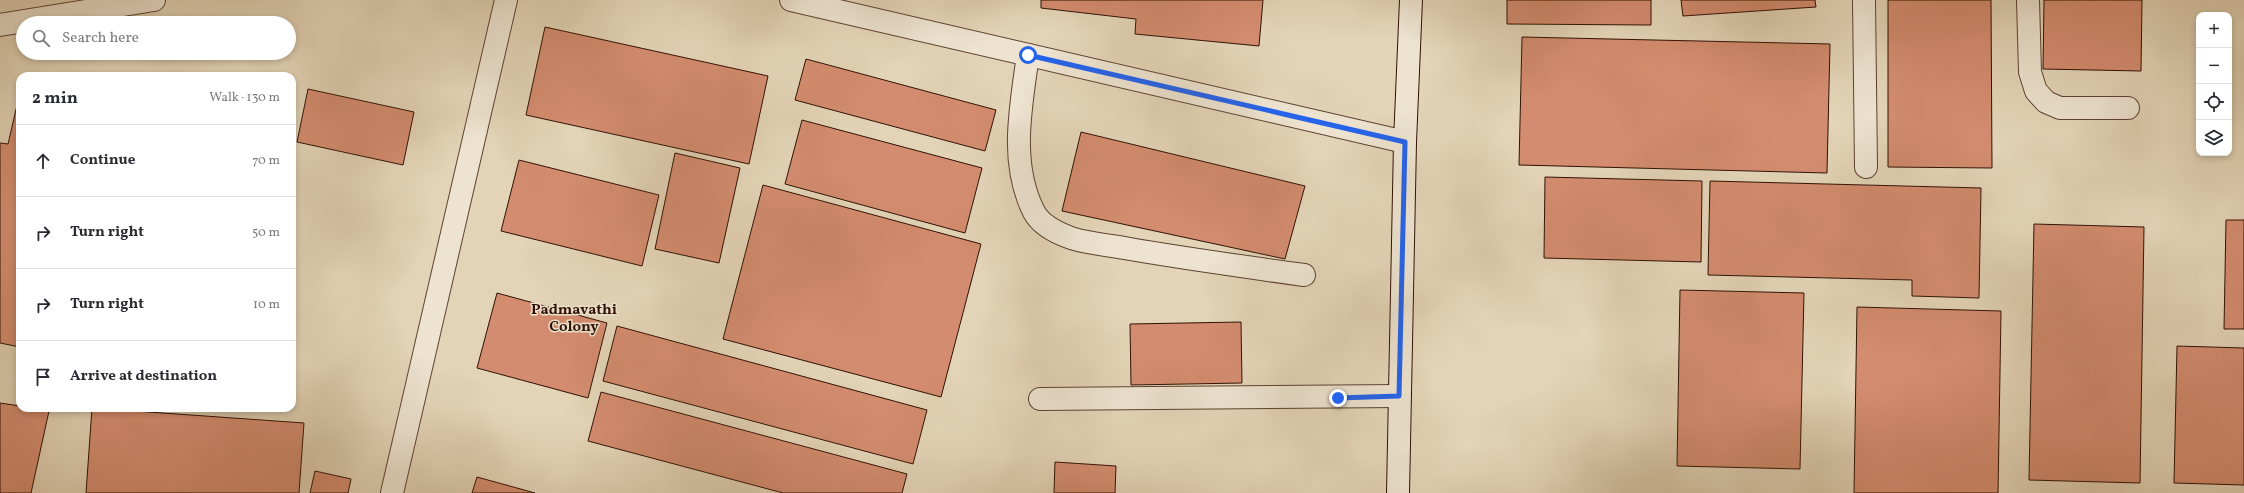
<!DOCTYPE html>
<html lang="en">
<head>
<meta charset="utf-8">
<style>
  body { margin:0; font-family:Vollkorn,serif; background:#f2f2f3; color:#2b2b33 }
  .controls { position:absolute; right:12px; top:12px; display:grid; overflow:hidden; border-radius:8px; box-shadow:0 2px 6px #0003 }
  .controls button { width:36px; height:36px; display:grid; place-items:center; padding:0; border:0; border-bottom:1px solid #e1e1e2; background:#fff; color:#2b2b33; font:20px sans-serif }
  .stop { position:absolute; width:12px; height:12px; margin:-9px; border:3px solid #2563eb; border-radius:50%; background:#fff }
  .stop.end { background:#2563eb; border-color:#fff; box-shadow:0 1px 4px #0008 }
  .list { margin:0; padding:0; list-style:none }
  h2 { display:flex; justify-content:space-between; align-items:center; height:52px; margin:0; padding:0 16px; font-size:17px }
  h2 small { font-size:13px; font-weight:400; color:#7c7c81 }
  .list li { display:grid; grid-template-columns:26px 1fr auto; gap:12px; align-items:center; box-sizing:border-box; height:72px; padding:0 16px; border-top:1px solid #e1e1e2 }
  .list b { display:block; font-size:15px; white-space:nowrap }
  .list em { font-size:13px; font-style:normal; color:#7c7c81 }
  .icon { flex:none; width:22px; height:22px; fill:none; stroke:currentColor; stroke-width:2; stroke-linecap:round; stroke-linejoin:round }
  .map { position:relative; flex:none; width:2244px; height:493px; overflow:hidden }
  .search { position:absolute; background:#fff; box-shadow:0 2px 6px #0003; left:16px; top:16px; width:280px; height:44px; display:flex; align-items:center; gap:10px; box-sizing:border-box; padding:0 14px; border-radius:22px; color:#7c7c81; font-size:15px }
  .panel { position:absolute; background:#fff; box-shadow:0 2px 6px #0003; left:16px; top:72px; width:280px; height:340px; border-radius:12px }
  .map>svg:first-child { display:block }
  .building { fill:#d38c6f; stroke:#301104 }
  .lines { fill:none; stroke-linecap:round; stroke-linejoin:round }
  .lane-casing { stroke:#5d4231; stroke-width:24 }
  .street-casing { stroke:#5d4231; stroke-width:24 }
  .secondary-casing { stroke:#301104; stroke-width:24 }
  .lane { stroke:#ede3d0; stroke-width:22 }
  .street { stroke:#ede3d0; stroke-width:22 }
  .secondary { stroke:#ede3d0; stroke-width:22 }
  .route { stroke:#2563eb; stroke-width:5 }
  .labels { text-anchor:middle; stroke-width:3; stroke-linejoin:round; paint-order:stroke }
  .neighbourhood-label { font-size:15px; font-weight:bold; fill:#301104; stroke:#ede3d0 }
</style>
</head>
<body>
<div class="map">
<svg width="2244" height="493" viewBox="0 0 2244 493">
  <rect width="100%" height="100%" fill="#e3d4b7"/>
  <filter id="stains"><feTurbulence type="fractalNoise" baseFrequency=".005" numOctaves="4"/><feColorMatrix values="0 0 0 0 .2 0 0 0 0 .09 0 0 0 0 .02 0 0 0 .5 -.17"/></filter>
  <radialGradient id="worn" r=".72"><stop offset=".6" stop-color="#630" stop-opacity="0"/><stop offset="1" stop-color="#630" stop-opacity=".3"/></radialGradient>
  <g class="building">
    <polygon points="1041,0 1263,0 1259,46 1135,34 1136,19 1041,8"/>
    <polygon points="1507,0 1651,0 1651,25 1507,24"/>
    <polygon points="1681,0 1815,0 1816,7 1683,16"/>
    <polygon points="1888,0 1991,0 1992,168 1888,167"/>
    <polygon points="2044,0 2142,0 2141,71 2043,69"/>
    <polygon points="545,27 768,76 749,164 526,115"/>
    <polygon points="1522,37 1830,44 1827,173 1519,165"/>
    <polygon points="806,59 996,110 985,151 795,100"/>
    <polygon points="308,89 414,112 403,165 297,142"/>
    <polygon points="18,101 20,101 20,347 0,343 0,143 8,144"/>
    <polygon points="802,120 982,168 965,233 785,184"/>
    <polygon points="1081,132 1305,186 1285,259 1062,211"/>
    <polygon points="675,153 740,168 719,263 655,249"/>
    <polygon points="519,160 659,195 642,266 501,231"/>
    <polygon points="1545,177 1702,181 1701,262 1544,258"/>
    <polygon points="1710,181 1981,188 1979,298 1912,296 1912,280 1708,275"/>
    <polygon points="763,185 981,244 941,397 723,339"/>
    <polygon points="2226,220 2244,220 2244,329 2224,329"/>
    <polygon points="2034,224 2144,227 2140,483 2029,480"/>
    <polygon points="1680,290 1804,293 1800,469 1677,466"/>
    <polygon points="497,293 607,323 588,398 477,368"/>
    <polygon points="1857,307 2001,311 1998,493 1854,493"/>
    <polygon points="1241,322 1242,383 1131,385 1130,324"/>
    <polygon points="617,326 927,410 913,464 603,381"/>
    <polygon points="2177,346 2244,348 2244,485 2174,483"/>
    <polygon points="601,392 907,474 902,493 783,493 588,441"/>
    <polygon points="0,403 20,406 20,408 49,411 31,493 0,493"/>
    <polygon points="92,408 304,423 299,493 86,493"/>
    <polygon points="1055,462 1116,466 1115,493 1054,493"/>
    <polygon points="315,471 351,479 348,493 310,493"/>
    <polygon points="477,477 535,493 472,493"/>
  </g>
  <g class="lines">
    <defs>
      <g id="lane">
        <polyline points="1864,0 1866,167"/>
        <polyline points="2028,0 2030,72 2036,91 2046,102 2060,108 2128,108"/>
        <path d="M1028 55C1021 106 1009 163 1034 212 1041 225 1057 233 1071 238 1089 244 1111 245 1130 249 1188 259 1246 267 1304 275"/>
        <polyline points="1040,399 1399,396"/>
      </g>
      <g id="street">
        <polyline points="791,0 1405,142"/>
        <polyline points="0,25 154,0"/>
        <polyline points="392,493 506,0"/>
      </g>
      <polyline id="secondary" points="1398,493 1405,142 1411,0"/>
    </defs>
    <use href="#lane" class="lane-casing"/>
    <use href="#street" class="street-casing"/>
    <use href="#secondary" class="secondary-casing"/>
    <use href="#lane" class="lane"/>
    <use href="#street" class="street"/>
    <use href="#secondary" class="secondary"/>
  </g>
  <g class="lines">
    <polyline class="route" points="1028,55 1405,142 1399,396 1338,398"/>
  </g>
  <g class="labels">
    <g class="neighbourhood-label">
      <text x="574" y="314">Padmavathi<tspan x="574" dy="17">Colony</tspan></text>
    </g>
  </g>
  <rect width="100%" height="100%" filter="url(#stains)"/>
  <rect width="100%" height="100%" fill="url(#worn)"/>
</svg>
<div class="controls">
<button>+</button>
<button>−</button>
<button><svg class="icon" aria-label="locate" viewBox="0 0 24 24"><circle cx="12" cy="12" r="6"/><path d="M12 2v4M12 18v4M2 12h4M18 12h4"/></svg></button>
<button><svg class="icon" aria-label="layers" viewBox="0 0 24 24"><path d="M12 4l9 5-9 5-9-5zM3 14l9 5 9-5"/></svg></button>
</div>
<div class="stop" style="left:1028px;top:55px"></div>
<div class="stop end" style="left:1338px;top:398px"></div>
<div class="search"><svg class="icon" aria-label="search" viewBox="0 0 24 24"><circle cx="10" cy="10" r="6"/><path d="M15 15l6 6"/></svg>Search here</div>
<section class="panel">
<h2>2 min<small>Walk · 130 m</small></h2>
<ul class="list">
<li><svg class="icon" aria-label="ahead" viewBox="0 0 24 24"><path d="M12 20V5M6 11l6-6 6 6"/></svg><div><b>Continue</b></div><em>70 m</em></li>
<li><svg class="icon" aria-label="right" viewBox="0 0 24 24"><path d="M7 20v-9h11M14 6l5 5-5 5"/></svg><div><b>Turn right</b></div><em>50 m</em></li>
<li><svg class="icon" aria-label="right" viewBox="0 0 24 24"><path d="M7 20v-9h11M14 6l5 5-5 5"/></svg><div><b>Turn right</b></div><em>10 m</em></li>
<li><svg class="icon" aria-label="arrive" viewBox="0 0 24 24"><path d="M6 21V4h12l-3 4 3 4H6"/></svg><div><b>Arrive at destination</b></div></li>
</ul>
</section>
</div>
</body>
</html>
